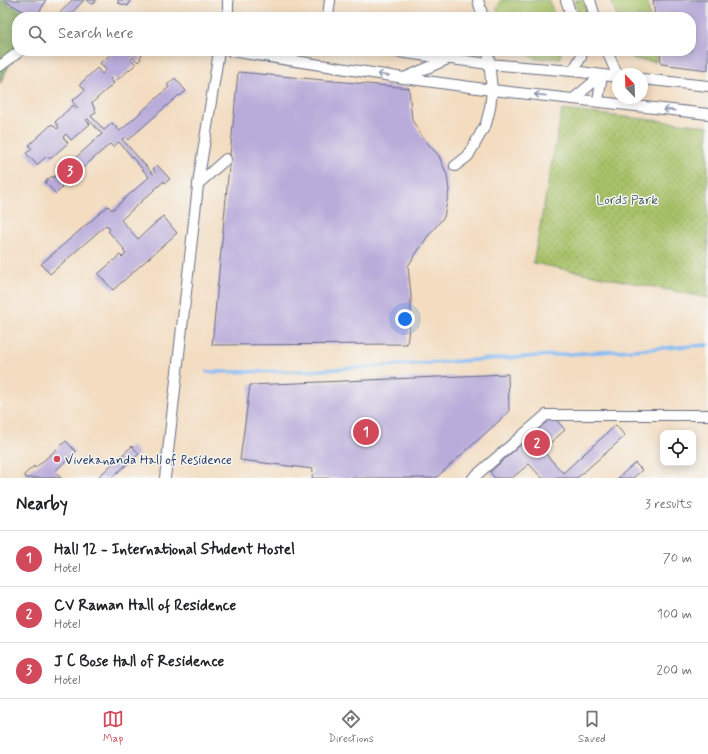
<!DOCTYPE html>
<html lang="en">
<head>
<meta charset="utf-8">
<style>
  body { margin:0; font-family:Mynerve,sans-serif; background:#f2f2f2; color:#202124 }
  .controls { position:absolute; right:12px; bottom:12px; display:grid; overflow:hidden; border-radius:8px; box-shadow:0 2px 10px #0003 }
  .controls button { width:36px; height:36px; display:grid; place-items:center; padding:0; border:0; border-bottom:1px solid #e0e0e0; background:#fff; color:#202124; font:20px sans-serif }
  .compass { position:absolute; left:612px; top:68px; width:36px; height:36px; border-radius:50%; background:#fff; box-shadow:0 2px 10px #0003; rotate:337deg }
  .you { position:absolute; left:405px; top:319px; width:14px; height:14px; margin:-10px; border:3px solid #fff; border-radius:50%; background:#1a73e8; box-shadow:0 0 0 6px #1a73e833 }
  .badge { display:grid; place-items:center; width:26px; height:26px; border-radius:50%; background:#d1495b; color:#fff; font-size:13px; font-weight:700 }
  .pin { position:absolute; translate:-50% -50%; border:2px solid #fff; box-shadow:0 1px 4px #0006 }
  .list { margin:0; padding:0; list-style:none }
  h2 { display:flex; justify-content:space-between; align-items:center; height:52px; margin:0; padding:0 16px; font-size:17px }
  h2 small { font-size:13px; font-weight:400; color:#757577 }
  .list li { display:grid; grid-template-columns:26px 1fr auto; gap:12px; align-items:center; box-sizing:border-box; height:56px; padding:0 16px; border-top:1px solid #e0e0e0 }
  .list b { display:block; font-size:15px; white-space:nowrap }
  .list p { margin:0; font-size:13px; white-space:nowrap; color:#757577 }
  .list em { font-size:13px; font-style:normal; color:#757577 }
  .icon { flex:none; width:22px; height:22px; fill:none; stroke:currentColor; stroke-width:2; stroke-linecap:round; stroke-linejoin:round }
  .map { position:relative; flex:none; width:708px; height:478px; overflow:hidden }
  .search { position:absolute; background:#fff; box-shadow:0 2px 10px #0003; left:12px; right:12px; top:12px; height:44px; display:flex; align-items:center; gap:10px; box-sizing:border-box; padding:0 14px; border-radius:16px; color:#757577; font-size:15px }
  .sheet { height:220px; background:#fff }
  nav { display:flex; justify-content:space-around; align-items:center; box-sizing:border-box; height:56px; border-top:1px solid #e0e0e0; background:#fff; font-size:11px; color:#757577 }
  nav a { display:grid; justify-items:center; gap:2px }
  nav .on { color:#d1495b }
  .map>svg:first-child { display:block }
  .grass { fill:url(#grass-dots); stroke:#617862 }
  .forest { fill:url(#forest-crowns); stroke:#506b5d }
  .garden { fill:#a7c167; stroke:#617862 }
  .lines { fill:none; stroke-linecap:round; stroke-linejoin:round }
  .stream { stroke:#83baf3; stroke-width:3.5 }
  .building { fill:#b9acda }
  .minor-casing { stroke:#676c80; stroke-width:12 }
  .minor { stroke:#fff; stroke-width:10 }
  .oneway { stroke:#8d97ae }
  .poi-dot { fill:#d1495b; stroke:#f6f6f2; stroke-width:1.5 }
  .labels { text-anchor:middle; stroke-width:3; stroke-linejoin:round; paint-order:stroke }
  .park-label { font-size:13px; fill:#455b61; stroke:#f6f6f2 }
  .poi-label { font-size:13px; fill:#1b2f5e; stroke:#f6f6f2; text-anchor:start }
</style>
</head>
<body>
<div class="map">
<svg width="708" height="478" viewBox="0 0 708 478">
  <defs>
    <pattern id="grass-dots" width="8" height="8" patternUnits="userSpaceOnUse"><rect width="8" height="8" fill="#a7c167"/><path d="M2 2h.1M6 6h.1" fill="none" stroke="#879d58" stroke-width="1.8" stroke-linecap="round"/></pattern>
    <pattern id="forest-crowns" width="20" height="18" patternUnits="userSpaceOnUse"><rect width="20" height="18" fill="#85a75c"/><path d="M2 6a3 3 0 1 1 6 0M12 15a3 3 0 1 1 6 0" fill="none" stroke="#6c884f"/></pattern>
  </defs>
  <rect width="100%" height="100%" fill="#f6f6f2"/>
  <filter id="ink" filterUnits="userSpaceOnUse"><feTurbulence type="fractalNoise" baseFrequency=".025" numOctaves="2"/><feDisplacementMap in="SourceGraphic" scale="8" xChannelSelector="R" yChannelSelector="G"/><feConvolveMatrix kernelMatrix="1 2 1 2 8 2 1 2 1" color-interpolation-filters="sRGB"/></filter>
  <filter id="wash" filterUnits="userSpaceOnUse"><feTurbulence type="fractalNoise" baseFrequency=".012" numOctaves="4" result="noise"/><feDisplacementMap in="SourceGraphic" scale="16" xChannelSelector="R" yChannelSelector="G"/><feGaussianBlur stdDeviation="0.9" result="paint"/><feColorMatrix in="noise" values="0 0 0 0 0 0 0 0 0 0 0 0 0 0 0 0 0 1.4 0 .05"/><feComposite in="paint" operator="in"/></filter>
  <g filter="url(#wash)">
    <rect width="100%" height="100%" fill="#f3dcc0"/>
    <g class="grass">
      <polygon points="574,0 583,0 589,17 580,17"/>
      <polygon points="562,110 708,126 708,298 533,263"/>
    </g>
    <polygon class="forest" points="0,0 41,0 32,17 17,17 17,49 0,84"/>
    <g class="garden">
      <polygon points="501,0 549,0 555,17 499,17 497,8"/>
      <polygon points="611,0 647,0 650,17 617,17"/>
      <polygon points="518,51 561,51 560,58 537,59"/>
      <polygon points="630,51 655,51 656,62 633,59"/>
    </g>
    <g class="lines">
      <polyline class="stream" points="207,372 307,371 708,345"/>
    </g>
    <g id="blocks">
      <g class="building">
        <polygon points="3,0 46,0 37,17 20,17 23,11"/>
        <polygon points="72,0 84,0 69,16 70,17 56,17"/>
        <polygon points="86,0 96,0 95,3 91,4"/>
        <polygon points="118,0 131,0 128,6 118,3"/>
        <polygon points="653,0 708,0 708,70 661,64 660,51 691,51 691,17 655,17"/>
        <polygon points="115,51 121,51 123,54 127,51 139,51 142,55 140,57 141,59 138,62 133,57 131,59 136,64 116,81 112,77 110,79 114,83 92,103 96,112 91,116 104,130 112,123 120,131 169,87 167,85 175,78 186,91 180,96 179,95 128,140 125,137 122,139 153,174 155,172 153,169 157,165 170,179 165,183 164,181 121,220 138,239 163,216 177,233 113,290 98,274 120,255 122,257 126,254 123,251 125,250 108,231 110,229 106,225 50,274 41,264 108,206 112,210 149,177 119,142 113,147 110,144 61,187 62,188 56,194 45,182 52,176 53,178 102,134 88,119 86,120 90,124 71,140 66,134 63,137 68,143 50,159 47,156 37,165 26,153 32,149 29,145 52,124 57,129 59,127 55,122 73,105 76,109 78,108 72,101 85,90 80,84 97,68 102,74 106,70 100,63"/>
        <polygon points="238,72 409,88 412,120 424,139 439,156 447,175 449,191 444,217 428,236 408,266 411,295 411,313 407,344 212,345"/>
        <polygon points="508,374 509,412 436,478 312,478 313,469 240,460 250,385"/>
        <polygon points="553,416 565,430 542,450 563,473 616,425 625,436 577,478 542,478 529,464 512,478 495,478 490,472"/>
        <polygon points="66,441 76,452 55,471 61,478 26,478 24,475 34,466 35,468"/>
        <polygon points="132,446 139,454 111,478 97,478"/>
        <polygon points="635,463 642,470 633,478 618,478"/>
      </g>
    </g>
  </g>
  <g filter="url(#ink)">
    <use href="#blocks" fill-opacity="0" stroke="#676c80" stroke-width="1"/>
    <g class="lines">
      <defs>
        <g id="minor">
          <polyline points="478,0 483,17"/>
          <polyline points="566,0 572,17"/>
          <polyline points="590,0 595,17"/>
          <polyline points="228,17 228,0"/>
          <polyline points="328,17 330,0"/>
          <polyline points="231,51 404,78 492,90 708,114"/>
          <polyline points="391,51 489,64 573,71 618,77"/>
          <polyline points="607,51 616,72 619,74"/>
          <polyline points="0,66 20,51"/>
          <polyline points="573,71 581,57 582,51"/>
          <polyline points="404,78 448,59"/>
          <polyline points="642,79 708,86"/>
          <polyline points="573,99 602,75"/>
          <polyline points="598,101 602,75"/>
          <polyline points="455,166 468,156 486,124 490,108 492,90 488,51"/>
          <polyline points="198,184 226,159"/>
          <polyline points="165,478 199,177 219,51"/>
          <polyline points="473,478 546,415 708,415"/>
        </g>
      </defs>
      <use href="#minor" class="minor-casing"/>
      <use href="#minor" class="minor"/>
    </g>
    <defs><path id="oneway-shaft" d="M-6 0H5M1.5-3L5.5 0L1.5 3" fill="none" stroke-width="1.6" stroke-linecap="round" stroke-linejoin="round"/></defs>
    <g class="oneway">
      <use href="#oneway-shaft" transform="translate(383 75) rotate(-171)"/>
      <use href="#oneway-shaft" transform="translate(540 95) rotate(-174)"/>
      <use href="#oneway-shaft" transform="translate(669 110) rotate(-173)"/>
    </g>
  </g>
  <circle class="poi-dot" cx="57" cy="459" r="4"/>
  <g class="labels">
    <g class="park-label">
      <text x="627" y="204">Lords Park</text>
    </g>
    <g class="poi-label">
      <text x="65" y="464">Vivekananda Hall of Residence</text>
    </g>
  </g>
</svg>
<div class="controls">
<button><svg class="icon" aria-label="locate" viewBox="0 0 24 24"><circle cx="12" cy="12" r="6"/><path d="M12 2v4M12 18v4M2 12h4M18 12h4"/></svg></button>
</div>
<svg class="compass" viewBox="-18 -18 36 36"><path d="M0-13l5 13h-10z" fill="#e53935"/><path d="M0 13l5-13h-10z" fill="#757577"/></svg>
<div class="you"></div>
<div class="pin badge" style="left:366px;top:432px">1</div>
<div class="pin badge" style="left:537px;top:443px">2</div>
<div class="pin badge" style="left:70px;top:171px">3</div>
<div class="search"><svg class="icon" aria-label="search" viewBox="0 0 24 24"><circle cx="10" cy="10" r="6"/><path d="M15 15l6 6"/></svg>Search here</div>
</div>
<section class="sheet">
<h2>Nearby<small>3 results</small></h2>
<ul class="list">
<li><span class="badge">1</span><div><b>Hall 12 - International Student Hostel</b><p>Hotel</p></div><em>70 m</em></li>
<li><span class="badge">2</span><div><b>CV Raman Hall of Residence</b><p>Hotel</p></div><em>100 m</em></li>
<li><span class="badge">3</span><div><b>J C Bose Hall of Residence</b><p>Hotel</p></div><em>200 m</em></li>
</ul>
</section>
<nav>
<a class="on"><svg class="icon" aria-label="map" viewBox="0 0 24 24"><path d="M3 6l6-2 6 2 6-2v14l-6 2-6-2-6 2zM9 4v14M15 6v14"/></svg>Map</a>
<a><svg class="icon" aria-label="directions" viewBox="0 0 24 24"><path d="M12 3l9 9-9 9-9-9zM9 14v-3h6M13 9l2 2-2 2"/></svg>Directions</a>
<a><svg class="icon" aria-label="saved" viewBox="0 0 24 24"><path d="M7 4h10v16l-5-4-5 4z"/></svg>Saved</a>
</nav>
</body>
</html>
